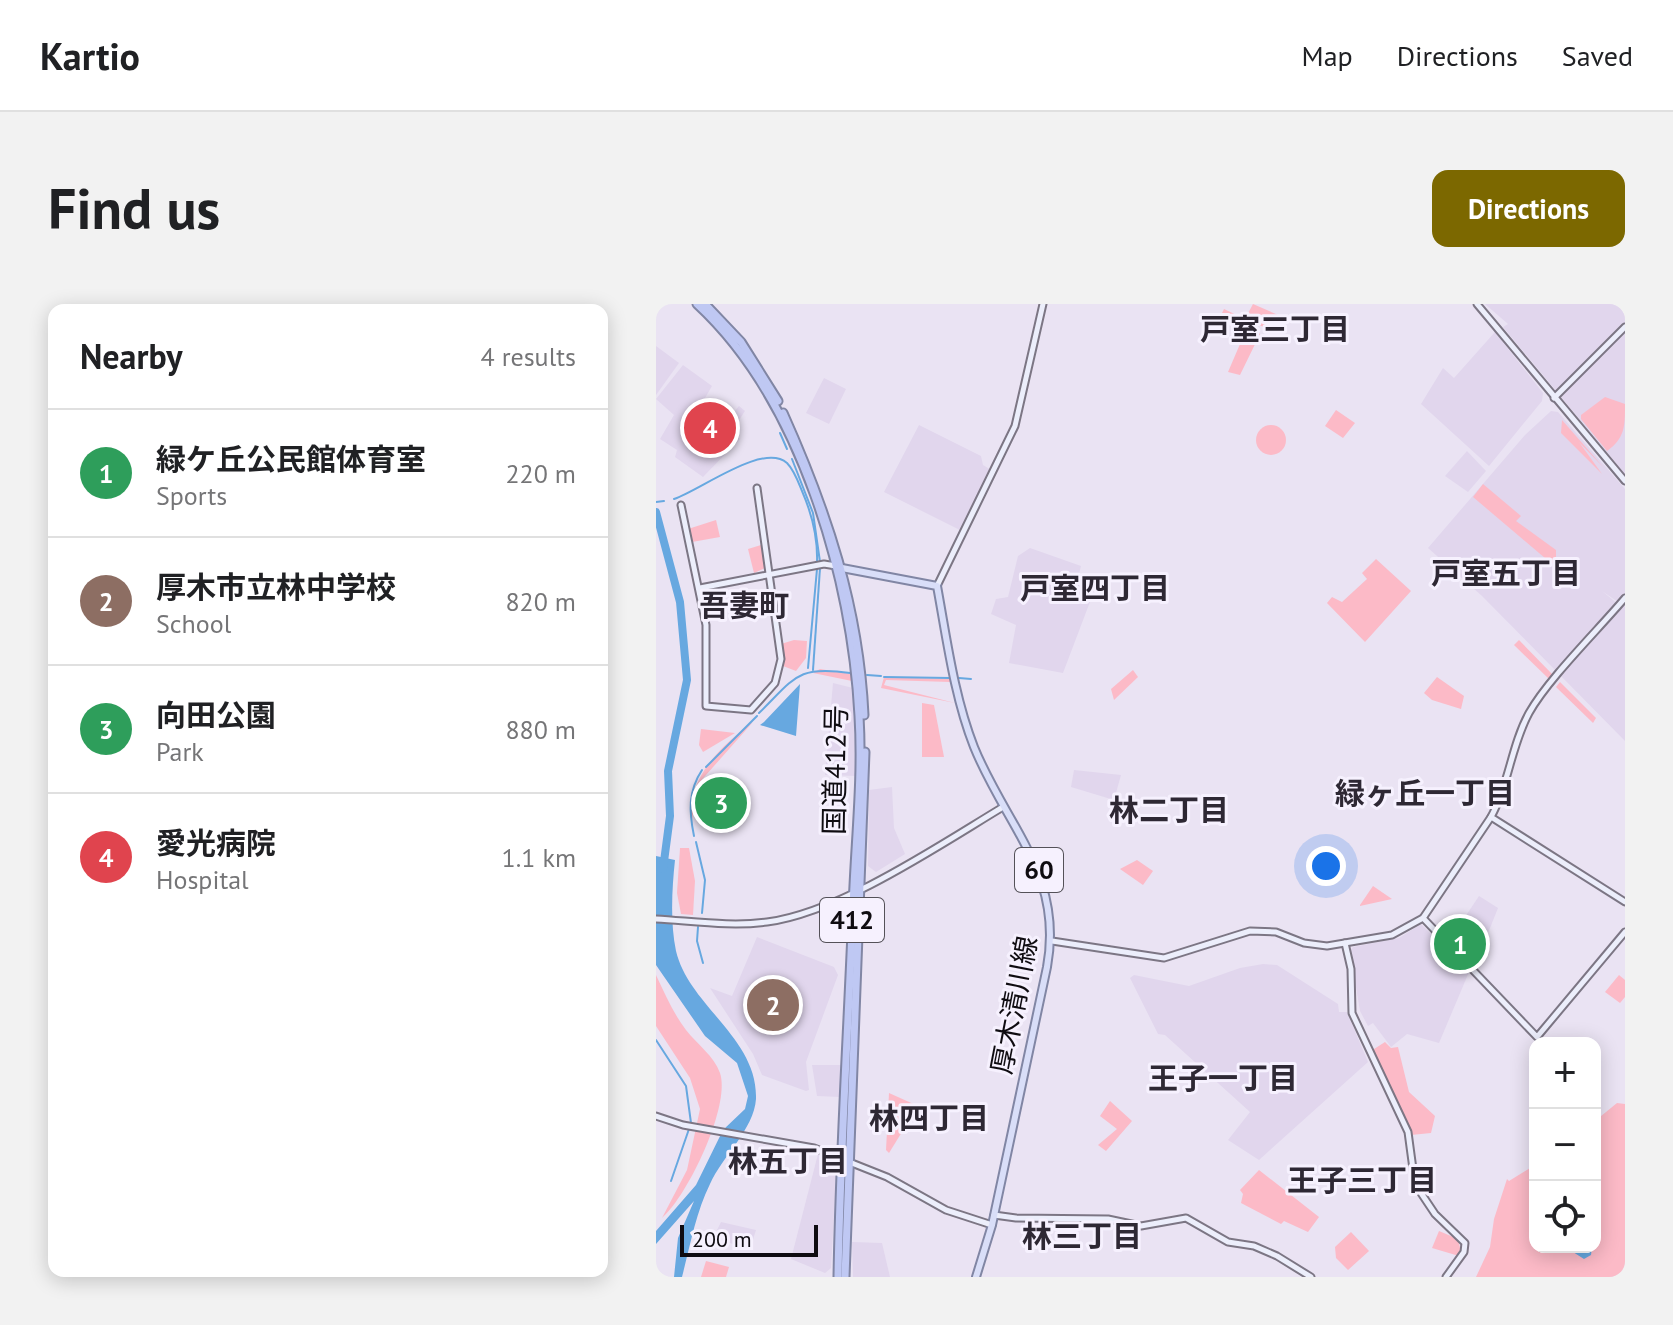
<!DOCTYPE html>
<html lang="en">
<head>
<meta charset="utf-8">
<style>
  body { margin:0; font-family:"PT Sans","Noto Sans JP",sans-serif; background:#f2f2f2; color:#202124 }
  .controls { position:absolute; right:24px; bottom:24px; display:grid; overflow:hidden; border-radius:16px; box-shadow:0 4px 20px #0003 }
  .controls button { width:72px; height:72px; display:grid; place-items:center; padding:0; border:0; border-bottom:2px solid #e0e0e0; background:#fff; color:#202124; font:40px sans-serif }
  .scale { position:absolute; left:24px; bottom:20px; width:138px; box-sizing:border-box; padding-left:8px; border:4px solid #0f0c11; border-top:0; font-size:22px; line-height:28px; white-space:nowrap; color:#0f0c11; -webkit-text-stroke:6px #f6f1fe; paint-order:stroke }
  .you { position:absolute; left:670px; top:562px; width:28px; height:28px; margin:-20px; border:6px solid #fff; border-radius:50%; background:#1a73e8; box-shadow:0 0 0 12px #1a73e833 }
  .badge { display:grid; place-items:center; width:52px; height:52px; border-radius:50%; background:#7c6800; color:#fff; font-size:26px; font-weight:700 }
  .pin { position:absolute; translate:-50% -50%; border:4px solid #fff; box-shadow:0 2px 8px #0006 }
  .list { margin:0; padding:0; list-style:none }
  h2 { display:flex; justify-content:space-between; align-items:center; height:104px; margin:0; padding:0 32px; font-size:34px }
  h2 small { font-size:26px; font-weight:400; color:#757577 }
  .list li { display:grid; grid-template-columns:52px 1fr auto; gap:24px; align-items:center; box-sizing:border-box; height:128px; padding:0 32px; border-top:2px solid #e0e0e0 }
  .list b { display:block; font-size:30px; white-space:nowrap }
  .list p { margin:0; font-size:26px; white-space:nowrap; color:#757577 }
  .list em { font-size:26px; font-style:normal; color:#757577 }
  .icon { flex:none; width:44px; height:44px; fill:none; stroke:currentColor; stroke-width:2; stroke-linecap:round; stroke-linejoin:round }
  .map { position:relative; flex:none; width:969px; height:973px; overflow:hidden; border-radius:16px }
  header { display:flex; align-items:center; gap:48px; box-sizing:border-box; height:112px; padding:0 40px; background:#fff; border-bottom:2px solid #e0e0e0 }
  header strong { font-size:38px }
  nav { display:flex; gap:44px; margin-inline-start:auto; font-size:28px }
  .intro { display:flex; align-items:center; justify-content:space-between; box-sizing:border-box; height:192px; padding:0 48px }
  h1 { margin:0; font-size:56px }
  .button { padding:20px 36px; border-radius:16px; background:#7c6800; color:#fff; font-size:28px; font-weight:700 }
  main { display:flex; gap:48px; padding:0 48px }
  aside { flex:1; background:#fff; border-radius:16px; box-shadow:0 4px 20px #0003 }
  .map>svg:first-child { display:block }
  .built { fill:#e1d6ed }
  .green { fill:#fcbac7 }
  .water { fill:#67a8e0 }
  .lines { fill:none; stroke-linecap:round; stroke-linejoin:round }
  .stream { stroke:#67a8e0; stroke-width:2 }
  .river { stroke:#67a8e0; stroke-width:8 }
  .secondary-casing { stroke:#7c7684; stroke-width:9 }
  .primary-casing { stroke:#8186a4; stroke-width:10 }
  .highway-casing { stroke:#8186a4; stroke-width:11 }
  .secondary { stroke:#eceefb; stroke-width:5 }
  .primary { stroke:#d9def8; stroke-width:6 }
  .highway { stroke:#bfc8f3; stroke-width:7 }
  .labels { text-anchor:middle; stroke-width:6; stroke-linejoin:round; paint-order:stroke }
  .shield { fill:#f6f1fe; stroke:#545158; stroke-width:2 }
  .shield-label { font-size:26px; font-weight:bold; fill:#0f0c11 }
  .street-label { font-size:28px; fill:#0f0c11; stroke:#f6f1fe }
  .neighbourhood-label { font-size:30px; font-weight:bold; fill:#2e2834; stroke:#f6f1fe }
</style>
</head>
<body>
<header>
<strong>Kartio</strong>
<nav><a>Map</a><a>Directions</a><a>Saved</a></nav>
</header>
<div class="intro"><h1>Find us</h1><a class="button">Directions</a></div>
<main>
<aside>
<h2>Nearby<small>4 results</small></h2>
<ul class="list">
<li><span class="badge" style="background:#2e9e5b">1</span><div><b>緑ケ丘公民館体育室</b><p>Sports</p></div><em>220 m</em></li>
<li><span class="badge" style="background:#8d6e63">2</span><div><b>厚木市立林中学校</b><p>School</p></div><em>820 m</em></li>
<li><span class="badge" style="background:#2e9e5b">3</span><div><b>向田公園</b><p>Park</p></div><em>880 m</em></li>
<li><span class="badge" style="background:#e0444e">4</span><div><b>愛光病院</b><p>Hospital</p></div><em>1.1 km</em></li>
</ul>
</aside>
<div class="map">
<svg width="969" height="973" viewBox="0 0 969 973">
  <rect width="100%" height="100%" fill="#eae3f3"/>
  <g class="built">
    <polygon points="829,0 969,0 969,170 847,23 852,20"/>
    <polygon points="839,28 887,89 886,97 833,162 765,100 787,64 798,74"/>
    <polygon points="0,42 23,59 0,91"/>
    <polygon points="27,61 56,82 49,94 74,113 83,102 89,107 75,128 84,135 47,173 19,153 21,146 4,135 18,111 0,95"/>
    <polygon points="168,74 190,85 173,120 150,109"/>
    <polygon points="895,107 902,108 969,185 969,290 962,298 946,287 962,300 969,293 969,437 826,292 772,244 869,131"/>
    <polygon points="263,121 325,152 327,161 337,167 306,227 228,188"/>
    <polygon points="811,147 830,167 812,188 789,172"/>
    <polygon points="374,244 425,262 422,274 440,282 407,369 353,359 360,321 335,310 340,295 352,293 362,252"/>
    <polygon points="177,379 197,384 200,472 169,471"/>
    <polygon points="418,466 465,471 458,496 415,483"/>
    <polygon points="236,483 238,524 249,550 220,568 212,562 213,486"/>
    <polygon points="823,592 842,604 830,634 805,619"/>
    <polygon points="765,620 813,668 783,739 751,730 735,743 717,719 712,722 704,707 694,647 697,643 743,634"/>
    <polygon points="101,633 178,663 182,671 150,758 153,786 150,787 106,771 97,750 54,684 76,692"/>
    <polygon points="607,660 621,661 682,700 683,708 691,708 712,758 603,856 572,836 594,808 509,731 502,730 474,674 478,671 533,682 584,664"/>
    <polygon points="156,761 187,761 184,793 161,792"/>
    <polygon points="162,850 181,858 175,964 169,969 135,955"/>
    <polygon points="65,918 100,926 94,945 57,934"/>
    <polygon points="196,938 226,939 234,973 197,973"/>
  </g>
  <g class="green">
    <polygon points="597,0 622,11 611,24 594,18 592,24 604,30 584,71 572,68 590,26 564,13 568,5 589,15"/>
    <path d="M949 93 969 100C969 122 969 134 951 147L925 115V111Z"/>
    <polygon points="680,106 699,119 687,134 669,122"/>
    <polygon points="906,116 948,164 923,138 946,170 905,129"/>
    <circle cx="615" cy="136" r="15"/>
    <polygon points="827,180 865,212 860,217 900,246 900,255 896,260 817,193"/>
    <polygon points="60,216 64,233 36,238 32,225"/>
    <polygon points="105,241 109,264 98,269 92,245"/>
    <polygon points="720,255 755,287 709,338 671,299 676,293 686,298 711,275 706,269"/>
    <polygon points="138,336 151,337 150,354 140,367 127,362 125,340"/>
    <polygon points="863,336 896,370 894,376 858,341"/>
    <polygon points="164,365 195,370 196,377 157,369"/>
    <polygon points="477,366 482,373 458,396 455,385"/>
    <polygon points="228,373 295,375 294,378 230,376 228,381 299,399 225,384"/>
    <polygon points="781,373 808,392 805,405 776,396 768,389"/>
    <polygon points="904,378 940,414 937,419 900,383"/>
    <polygon points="266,399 278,401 288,453 266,453"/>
    <path d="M97 418 42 480 36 516C30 474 66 441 97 418Z"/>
    <polygon points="45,425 79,429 47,448 43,441"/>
    <polygon points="49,478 91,495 81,519 42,504 45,482"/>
    <polygon points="24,544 33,544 39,577 37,611 25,610 21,589"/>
    <polygon points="481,556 497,567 487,581 464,565"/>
    <polygon points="717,582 736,595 704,602 704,601"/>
    <path d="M0 671C9 690 17 709 30 726 41 740 58 752 64 769 75 802 31 893 6 914L31 866 44 805 34 774 0 722Z"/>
    <polygon points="963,671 969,676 969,693 964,699 949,688"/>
    <polygon points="729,738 735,744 742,743 753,788 779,812 775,829 755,831 715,747"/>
    <polygon points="233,789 262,802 233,849 230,846"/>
    <polygon points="454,797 476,817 450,847 442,841 461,825 444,812"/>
    <polygon points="961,799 969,800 969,973 820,973 834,943 838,915 851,875 853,877 879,861 879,943 939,943 939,817"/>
    <polygon points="603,866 663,913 652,928 628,917 625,920 585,899 587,890 584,886"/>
    <polygon points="783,927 802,935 805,948 803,952 776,944"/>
    <polygon points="695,928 713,947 692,966 680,954 679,943"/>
    <polygon points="50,957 73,963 70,973 45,973"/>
  </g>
  <g class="water">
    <polygon points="144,380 140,432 104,421 108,418"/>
    <path d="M0 552 19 556C16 584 14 618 20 647 33 702 102 734 100 795 98 825 66 853 54 880 40 908 34 942 26 973H18L22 934 38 897 0 940V927L40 881 67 826 89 805 92 792 81 759 49 732 0 661Z"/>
    <polygon points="936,943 935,951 928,955 917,948 905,948 901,944"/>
  </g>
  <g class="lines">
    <g class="stream">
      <polyline points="124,129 131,145"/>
      <polyline points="136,155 157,209 164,258"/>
      <path d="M18 195C45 186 107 138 131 159 138 166 142 177 146 187 156 210 162 233 161 259"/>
      <polyline points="0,198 8,197"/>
      <polyline points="152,364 161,265"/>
      <polyline points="157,366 164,264"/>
      <polyline points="211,371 225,372"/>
      <polyline points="228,373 294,374"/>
      <polyline points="303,374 315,375"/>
      <path d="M103 409C139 374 141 361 194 369"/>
      <polyline points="50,463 101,412"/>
      <path d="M38 532C33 508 32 487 46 466"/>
      <polyline points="40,538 49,576 46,609"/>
      <polyline points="42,623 41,637 47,659"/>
      <polyline points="0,736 30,782 35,819"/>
      <polyline points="15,877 33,825"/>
    </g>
    <polyline class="river" points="0,208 24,298 31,376 12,467 14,512 7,565"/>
    <defs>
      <g id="secondary">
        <polyline points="821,0 969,177"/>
        <polyline points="898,94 969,23"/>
        <polyline points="25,201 50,321 50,402 95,406 119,379 125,355 101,184"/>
        <polyline points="281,282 359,122 387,0"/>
        <polyline points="44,284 168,260 180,262"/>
        <polyline points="835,513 969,598"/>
        <polyline points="767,614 881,733 969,628"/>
        <path d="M0 615C36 617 75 623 111 618 185 608 282 542 347 503"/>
        <path d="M396 637 508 654 594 627 620 628 648 639 671 642 736 631 767 614 835 513C853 480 855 442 873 409 892 375 942 326 969 294"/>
        <polyline points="689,639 695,665 696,709 752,828 759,880 779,910 809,939 808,948 790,973"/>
        <polyline points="0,812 27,821 158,844 231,873 290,906 336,921"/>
        <polyline points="338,911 360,914 452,915 485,922 530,914 572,938 598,942 621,952 655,973"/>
      </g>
      <path id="primary" d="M186 264 281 282C291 336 298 392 318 443 350 522 408 571 391 663L336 921 320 973"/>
      <g id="highway">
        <path d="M41 0C145 96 196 274 203 412 207 476 199 541 197 605 192 728 184 850 182 973"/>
        <polyline points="49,0 85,38 122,97"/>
        <path d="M127 109C171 207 203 303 208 411"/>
        <polyline points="189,973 209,448"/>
      </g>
    </defs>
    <use href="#secondary" class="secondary-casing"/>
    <use href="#primary" class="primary-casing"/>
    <use href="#highway" class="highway-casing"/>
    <use href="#secondary" class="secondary"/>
    <use href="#primary" class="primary"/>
    <use href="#highway" class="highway"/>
  </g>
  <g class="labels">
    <g class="shield">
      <rect x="359" y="544" width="48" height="44" rx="6"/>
      <rect x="164" y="594" width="64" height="44" rx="6"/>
    </g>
    <g class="shield-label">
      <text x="383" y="575">60</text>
      <text x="196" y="625">412</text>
    </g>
    <g class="street-label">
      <text transform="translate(179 466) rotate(-89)" y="10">国道412号</text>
      <text transform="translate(358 701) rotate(-79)" y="10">厚木清川線</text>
    </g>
    <g class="neighbourhood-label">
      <text x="619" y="36">戸室三丁目</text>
      <text x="850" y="280">戸室五丁目</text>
      <text x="439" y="295">戸室四丁目</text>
      <text x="88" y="312">吾妻町</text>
      <text x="769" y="500">緑ヶ丘一丁目</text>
      <text x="513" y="517">林二丁目</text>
      <text x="567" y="785">王子一丁目</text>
      <text x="273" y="825">林四丁目</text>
      <text x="132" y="868">林五丁目</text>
      <text x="706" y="887">王子三丁目</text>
      <text x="426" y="943">林三丁目</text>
    </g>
  </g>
</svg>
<div class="controls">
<button>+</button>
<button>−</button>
<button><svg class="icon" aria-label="locate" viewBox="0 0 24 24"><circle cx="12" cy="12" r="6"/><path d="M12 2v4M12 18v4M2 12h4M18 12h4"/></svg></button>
</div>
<div class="scale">200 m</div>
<div class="you"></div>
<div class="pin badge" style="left:804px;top:640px;background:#2e9e5b">1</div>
<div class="pin badge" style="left:117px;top:701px;background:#8d6e63">2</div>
<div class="pin badge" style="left:65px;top:499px;background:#2e9e5b">3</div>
<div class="pin badge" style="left:54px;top:124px;background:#e0444e">4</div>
</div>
</main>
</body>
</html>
